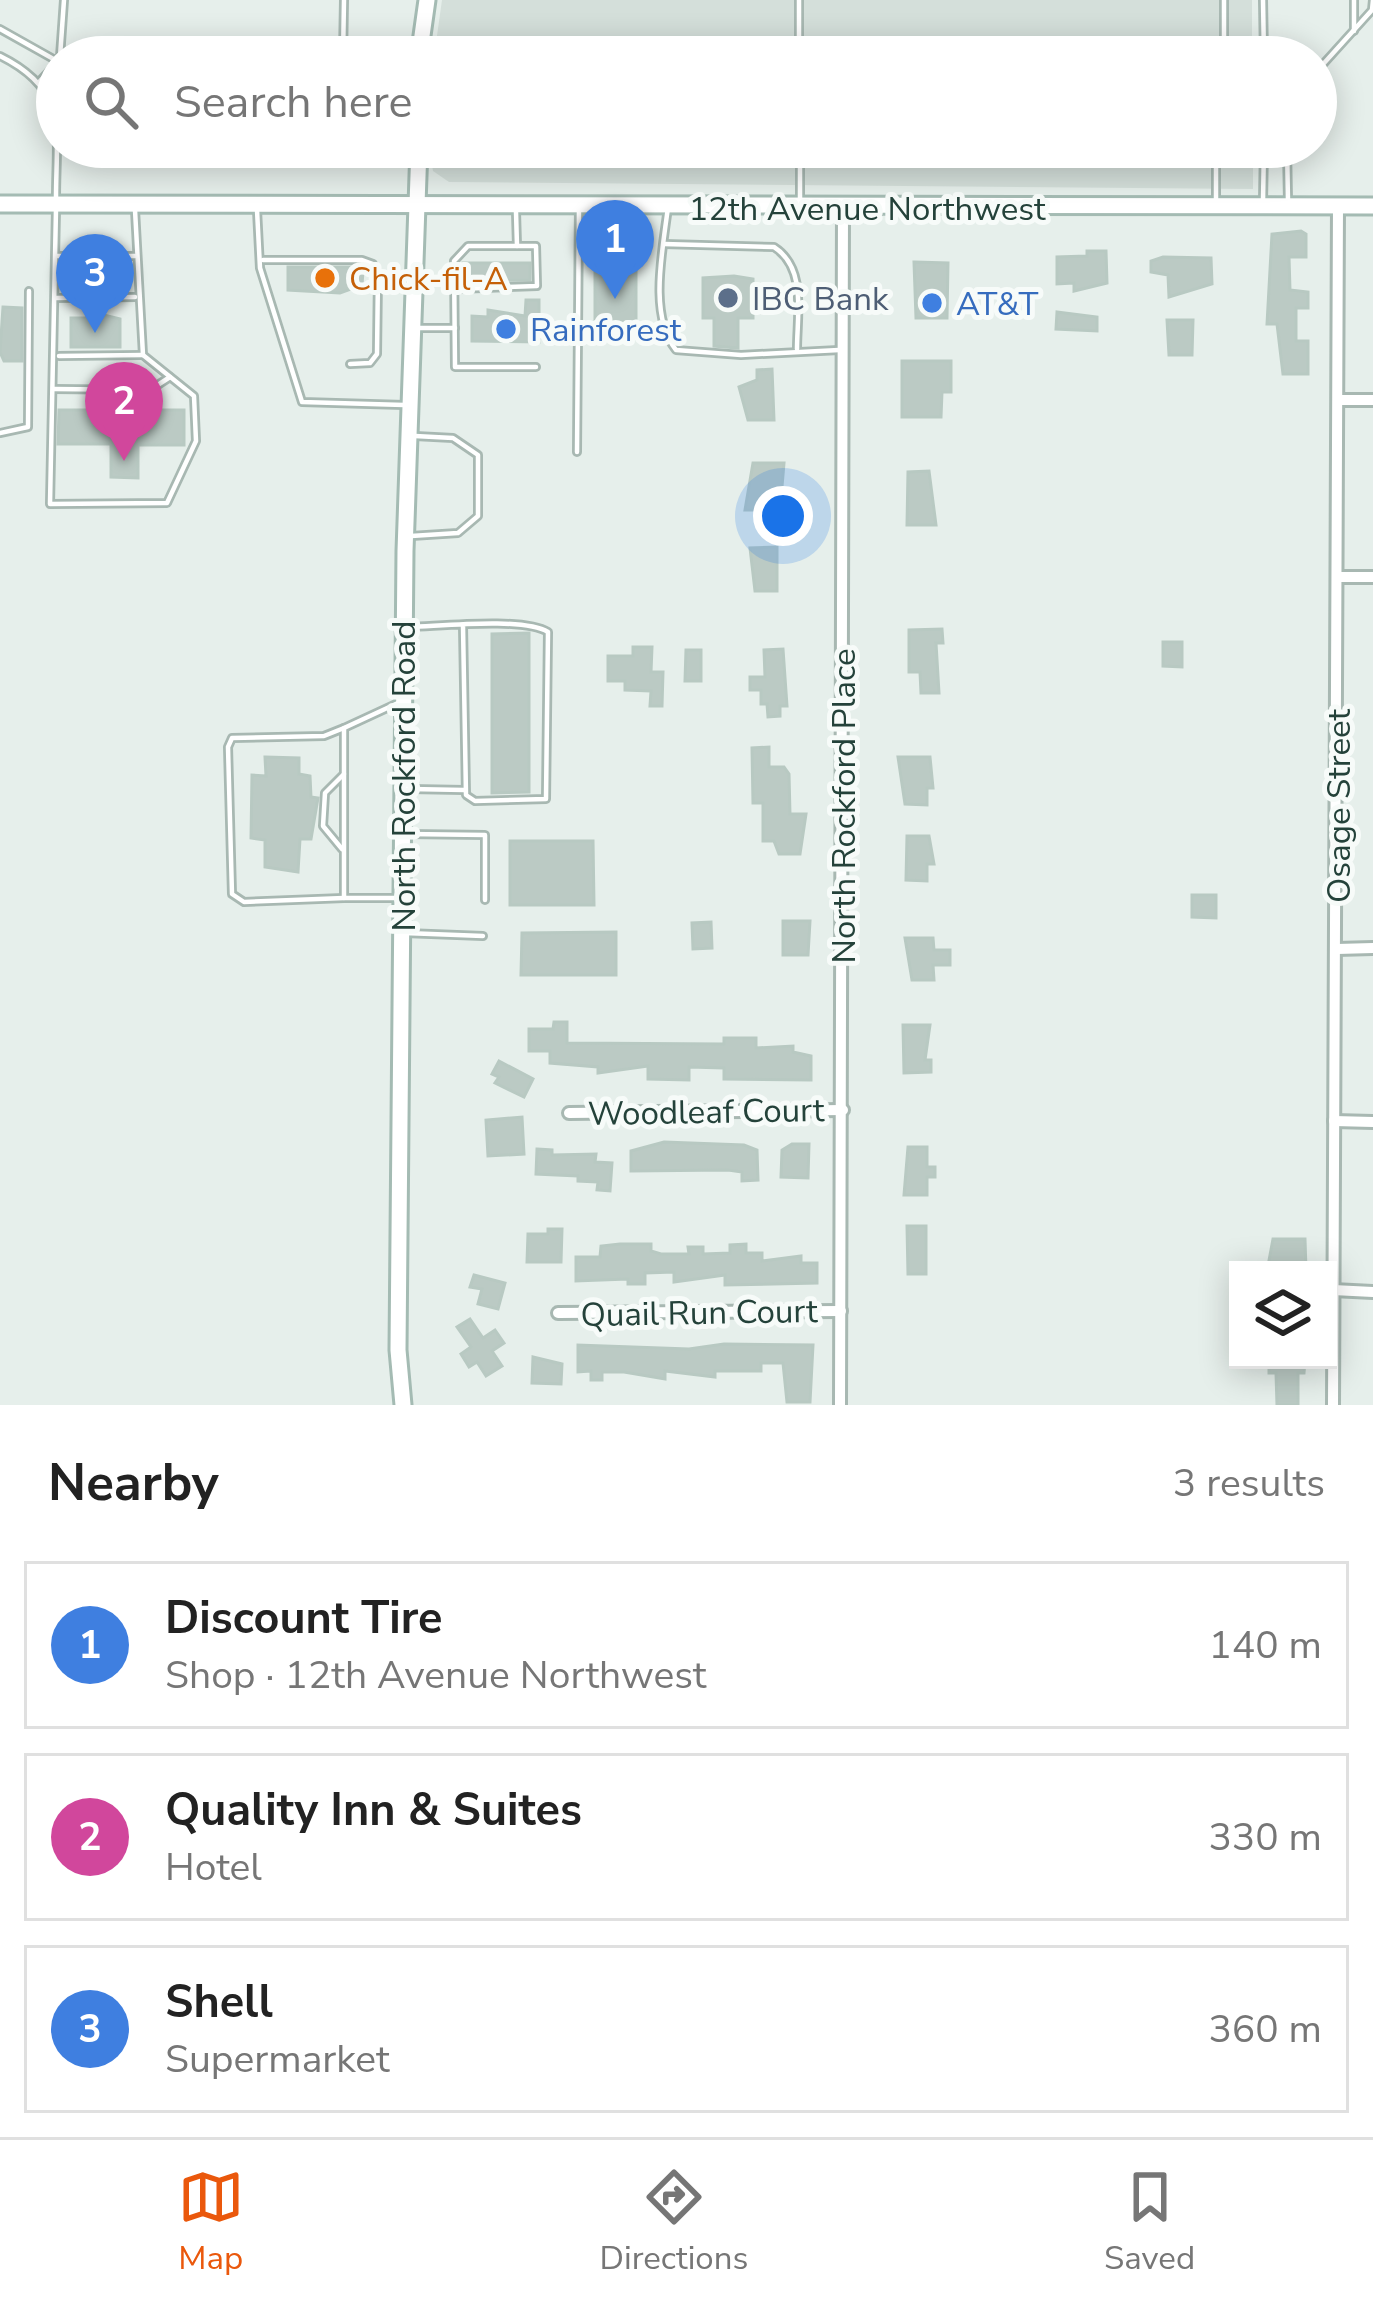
<!DOCTYPE html>
<html lang="en">
<head>
<meta charset="utf-8">
<style>
  body { margin:0; font-family:"Nunito Sans",sans-serif; background:#f6f6f6; color:#222 }
  .controls { position:absolute; right:36px; bottom:36px; display:grid; overflow:hidden; border-radius:0px; box-shadow:0 6px 30px #0003 }
  .controls button { width:108px; height:108px; display:grid; place-items:center; padding:0; border:0; border-bottom:3px solid #e0e0e0; background:#fff; color:#222; font:60px sans-serif }
  .you { position:absolute; left:783px; top:516px; width:42px; height:42px; margin:-30px; border:9px solid #fff; border-radius:50%; background:#1a73e8; box-shadow:0 0 0 18px #1a73e833 }
  .badge { display:grid; place-items:center; width:78px; height:78px; border-radius:50%; background:#ea580c; color:#fff; font-size:39px; font-weight:700 }
  .pin { position:absolute; translate:-50% -99px; filter:drop-shadow(0 3px 6px #0008) }
  .pin::after { content:''; position:absolute; top:63px; width:42px; height:36px; background:inherit; clip-path:polygon(0 0,100% 0,50% 100%) }
  .list { margin:0; padding:0; list-style:none }
  h2 { display:flex; justify-content:space-between; align-items:center; height:156px; margin:0; padding:0 48px; font-size:51px }
  h2 small { font-size:39px; font-weight:400; color:#767676 }
  .list li { display:grid; grid-template-columns:78px 1fr auto; gap:36px; align-items:center; box-sizing:border-box; height:168px; margin:0 24px 24px; padding:0 24px; border:3px solid #e0e0e0; border-radius:0px }
  .list b { display:block; font-size:45px; white-space:nowrap }
  .list p { margin:0; font-size:39px; white-space:nowrap; color:#767676 }
  .list em { font-size:39px; font-style:normal; color:#767676 }
  .icon { flex:none; width:66px; height:66px; fill:none; stroke:currentColor; stroke-width:2; stroke-linecap:round; stroke-linejoin:round }
  .map { position:relative; flex:none; width:1373px; height:1405px; overflow:hidden }
  .search { position:absolute; background:#fff; box-shadow:0 6px 30px #0003; left:36px; right:36px; top:36px; height:132px; display:flex; align-items:center; gap:30px; box-sizing:border-box; padding:0 42px; border-radius:66px; color:#767676; font-size:45px }
  .sheet { height:732px; background:#fff }
  nav { display:flex; justify-content:space-around; align-items:center; box-sizing:border-box; height:168px; border-top:3px solid #e0e0e0; background:#fff; font-size:33px; color:#767676 }
  nav a { display:grid; justify-items:center; gap:6px }
  nav .on { color:#ea580c }
  .map>svg:first-child { display:block }
  .built { fill:#d4dfda }
  .building { fill:#bbcac4; stroke:#b8c9c2; stroke-width:3 }
  .lines { fill:none; stroke-linecap:round; stroke-linejoin:round }
  .lane-casing { stroke:#a8b8b2; stroke-width:10 }
  .street-casing { stroke:#a8b8b2; stroke-width:16 }
  .secondary-casing { stroke:#a4bbb3; stroke-width:21 }
  .lane { stroke:#fff; stroke-width:4.5 }
  .street { stroke:#fff; stroke-width:10 }
  .secondary { stroke:#fff; stroke-width:15 }
  .food-dot { fill:#e8710a; stroke:#f7fbf9; stroke-width:4.5 }
  .service-dot { fill:#5c6f8a; stroke:#f7fbf9; stroke-width:4.5 }
  .shop-dot { fill:#3f7fe0; stroke:#f7fbf9; stroke-width:4.5 }
  .labels { text-anchor:middle; stroke-width:10; stroke-linejoin:round; paint-order:stroke }
  .street-label { font-size:33px; fill:#24423a; stroke:#f7fbf9 }
  .food-label { font-size:33px; fill:#c56008; stroke:#f7fbf9; text-anchor:start }
  .service-label { font-size:33px; fill:#4e5e75; stroke:#f7fbf9; text-anchor:start }
  .shop-label { font-size:33px; fill:#366cbe; stroke:#f7fbf9; text-anchor:start }
</style>
</head>
<body>
<div class="map">
<svg width="1373" height="1405" viewBox="0 0 1373 1405">
  <rect width="100%" height="100%" fill="#e6efeb"/>
  <g class="built">
    <polygon points="442,0 1252,0 1252,57 434,57"/>
    <polygon points="429,147 1253,147 1253,189 449,182 433,171"/>
  </g>
  <g class="building">
    <polygon points="1301,231 1306,234 1306,257 1289,257 1290,290 1308,292 1308,308 1296,308 1296,341 1308,341 1308,374 1283,374 1277,324 1267,324 1272,234"/>
    <polygon points="1087,251 1106,251 1107,283 1074,291 1074,283 1057,284 1057,257 1087,256"/>
    <polygon points="1163,257 1211,258 1212,284 1169,297 1168,275 1151,272 1151,261"/>
    <rect x="595" y="260" width="41" height="79"/>
    <polygon points="914,262 948,263 947,318 916,318"/>
    <polygon points="463,263 530,263 530,280 463,281"/>
    <polygon points="64,264 129,264 129,284 64,283"/>
    <polygon points="288,267 355,267 363,271 362,285 340,293 288,290"/>
    <polygon points="734,276 753,279 753,318 738,318 738,348 714,346 714,318 703,318 703,278"/>
    <polygon points="526,300 539,300 539,342 472,341 472,316 488,317 488,310 525,316"/>
    <polygon points="3,307 22,308 22,361 4,361 0,352"/>
    <polygon points="87,311 120,319 120,347 71,347 71,318 87,318"/>
    <polygon points="1057,312 1097,317 1097,331 1056,329"/>
    <polygon points="1167,320 1193,320 1192,355 1169,355"/>
    <polygon points="902,361 951,361 951,392 942,392 941,417 902,417"/>
    <polygon points="772,369 774,420 748,420 739,387 757,380 757,370"/>
    <polygon points="59,410 184,410 184,445 138,445 138,478 111,477 111,444 58,444"/>
    <polygon points="753,463 784,463 780,510 745,510"/>
    <polygon points="929,471 936,525 907,525 908,472"/>
    <polygon points="777,547 777,591 755,591 750,548"/>
    <polygon points="942,629 943,643 936,643 939,693 921,693 920,672 909,672 909,630"/>
    <polygon points="529,633 529,792 492,793 492,634"/>
    <polygon points="1163,642 1182,642 1182,667 1163,666"/>
    <polygon points="633,647 652,647 651,672 663,672 662,706 650,706 651,691 625,690 625,681 608,681 608,656 633,656"/>
    <polygon points="783,649 787,706 780,706 780,716 768,717 767,704 761,704 761,690 750,690 750,677 765,677 764,650"/>
    <polygon points="686,650 701,650 701,681 685,681"/>
    <polygon points="769,747 769,767 784,767 789,774 790,814 806,814 800,854 779,854 774,841 763,841 763,803 753,803 752,748"/>
    <polygon points="265,757 299,758 299,774 310,776 311,797 318,798 311,839 300,839 298,872 265,867 265,840 251,838 252,775 266,776"/>
    <polygon points="898,757 930,757 933,788 927,788 927,805 905,804"/>
    <polygon points="907,836 929,836 934,864 927,864 927,881 906,880"/>
    <polygon points="510,841 593,841 594,905 510,905"/>
    <polygon points="1192,895 1216,895 1216,918 1192,917"/>
    <polygon points="783,921 810,921 808,955 783,955"/>
    <polygon points="711,922 712,948 693,949 692,923"/>
    <polygon points="616,932 616,975 521,975 522,933"/>
    <polygon points="905,938 933,938 934,950 950,950 950,965 933,965 934,980 912,980"/>
    <polygon points="554,1022 567,1022 567,1043 724,1044 724,1038 756,1038 756,1048 793,1046 793,1052 811,1056 811,1080 724,1079 724,1068 689,1067 689,1080 648,1079 648,1066 598,1073 598,1067 550,1063 550,1051 529,1051 529,1029 553,1029"/>
    <polygon points="903,1025 930,1025 925,1060 931,1060 931,1072 904,1073"/>
    <polygon points="499,1061 533,1079 524,1097 495,1083 499,1077 492,1074"/>
    <polygon points="522,1117 524,1154 488,1156 486,1120"/>
    <polygon points="664,1142 744,1145 757,1150 758,1180 742,1181 742,1172 728,1170 631,1171 631,1151"/>
    <polygon points="792,1144 809,1144 808,1178 781,1177 782,1150"/>
    <polygon points="908,1147 927,1147 927,1167 935,1167 935,1177 927,1177 927,1195 904,1195"/>
    <polygon points="537,1149 552,1150 552,1155 596,1154 595,1162 612,1163 610,1191 597,1190 598,1182 578,1181 578,1176 536,1174"/>
    <polygon points="907,1226 926,1226 926,1274 908,1274"/>
    <polygon points="548,1229 562,1229 561,1262 527,1262 528,1234 548,1234"/>
    <polygon points="1273,1239 1305,1239 1306,1270 1268,1266"/>
    <polygon points="620,1244 651,1244 651,1251 661,1254 689,1254 688,1247 703,1247 703,1254 730,1253 730,1245 746,1244 746,1253 762,1253 762,1261 801,1256 801,1263 817,1263 817,1283 725,1285 725,1275 674,1282 674,1272 645,1273 645,1284 628,1284 628,1279 576,1281 576,1257 600,1257 601,1246"/>
    <polygon points="474,1275 505,1283 498,1309 478,1304 482,1289 470,1287"/>
    <polygon points="470,1319 483,1338 495,1330 504,1343 492,1351 502,1366 486,1376 477,1362 469,1367 461,1354 471,1347 457,1327"/>
    <polygon points="724,1344 813,1345 810,1402 787,1402 783,1363 761,1363 761,1371 715,1371 715,1377 665,1371 665,1379 624,1372 602,1372 602,1380 591,1380 591,1371 578,1372 578,1345 689,1349"/>
    <polygon points="533,1357 562,1364 561,1384 532,1383"/>
    <polygon points="1269,1360 1305,1360 1304,1373 1298,1373 1298,1405 1277,1405 1276,1373 1269,1373"/>
  </g>
  <g class="lines">
    <defs>
      <g id="lane">
        <polyline points="799,0 799,57"/>
        <polyline points="1224,0 1224,57"/>
        <polyline points="1263,0 1264,57"/>
        <polyline points="1354,0 1354,31"/>
        <polyline points="0,29 57,61"/>
        <path d="M0 56C69 90 56 130 56 198"/>
        <polyline points="60,57 64,0"/>
        <polyline points="343,57 344,0"/>
        <polyline points="1316,72 1372,10 1373,0"/>
        <polyline points="40,81 57,63"/>
        <polyline points="482,147 734,157 757,147"/>
        <polyline points="800,147 800,202"/>
        <polyline points="838,147 838,155 1215,155"/>
        <polyline points="1216,147 1216,201"/>
        <polyline points="1287,147 1288,201"/>
        <polyline points="1263,201 1264,147"/>
        <path d="M668 207C663 249 648 315 676 350L741 355 839 350"/>
        <polyline points="56,209 50,504 167,503 196,441 194,396 143,355 135,210"/>
        <polyline points="257,210 260,268 302,402 404,405"/>
        <polyline points="516,212 517,246"/>
        <path d="M664 244 774 247C807 268 797 315 797 349"/>
        <polyline points="56,256 135,256"/>
        <polyline points="263,260 362,260 373,264 378,275 377,354 370,363 350,364"/>
        <polyline points="455,289 537,286 536,246 468,246 454,261 455,367 536,367"/>
        <polyline points="56,298 135,297"/>
        <polyline points="415,328 455,328"/>
        <polyline points="59,356 143,355"/>
        <polyline points="54,389 150,390 170,377"/>
        <polyline points="0,433 28,427 29,291"/>
        <polyline points="577,452 579,206"/>
        <polyline points="411,536 458,533 478,516 478,455 453,438 415,436"/>
        <path d="M410 627C442 626 523 617 548 632L546 799 475 801 466 795 463 626"/>
        <polyline points="344,728 324,736 232,738 228,747 232,894 244,902 344,898"/>
        <polyline points="410,789 464,790"/>
        <polyline points="408,834 485,835 485,900"/>
        <polyline points="342,849 323,826 325,793 344,774"/>
        <polyline points="396,898 344,898 344,728 398,703"/>
        <polyline points="405,933 483,936"/>
      </g>
      <g id="street">
        <polyline points="1338,400 1373,400"/>
        <polyline points="1339,577 1373,577"/>
        <polyline points="1337,949 1373,948"/>
        <polyline points="569,1113 843,1110"/>
        <polyline points="1334,1121 1373,1122"/>
        <polyline points="1333,1290 1373,1292"/>
        <polyline points="558,1313 841,1311"/>
        <polyline points="840,1405 843,208"/>
        <polyline points="1333,1405 1338,206"/>
      </g>
      <g id="secondary">
        <polyline points="419,57 427,0"/>
        <polyline points="0,204 1373,206"/>
        <polyline points="403,1405 398,1350 405,551 419,147"/>
      </g>
    </defs>
    <use href="#lane" class="lane-casing"/>
    <use href="#street" class="street-casing"/>
    <use href="#secondary" class="secondary-casing"/>
    <use href="#lane" class="lane"/>
    <use href="#street" class="street"/>
    <use href="#secondary" class="secondary"/>
  </g>
  <circle class="food-dot" cx="325" cy="278" r="12"/>
  <circle class="service-dot" cx="728" cy="298" r="12"/>
  <g class="shop-dot">
    <circle cx="932" cy="303" r="12"/>
    <circle cx="506" cy="329" r="12"/>
  </g>
  <g class="labels">
    <g class="street-label">
      <text x="867" y="220">12th Avenue Northwest</text>
      <text transform="translate(403 776) rotate(-90)" y="12">North Rockford Road</text>
      <text transform="translate(843 806) rotate(-90)" y="12">North Rockford Place</text>
      <text transform="translate(1338 806) rotate(-90)" y="12">Osage Street</text>
      <text transform="translate(706 1111) rotate(-1)" y="12">Woodleaf Court</text>
      <text transform="translate(699 1312) rotate(-1)" y="12">Quail Run Court</text>
    </g>
    <g class="food-label">
      <text x="349" y="290">Chick-fil-A</text>
    </g>
    <g class="service-label">
      <text x="752" y="310">IBC Bank</text>
    </g>
    <g class="shop-label">
      <text x="956" y="315">AT&amp;T</text>
      <text x="530" y="341">Rainforest</text>
    </g>
  </g>
</svg>
<div class="controls">
<button><svg class="icon" aria-label="layers" viewBox="0 0 24 24"><path d="M12 4l9 5-9 5-9-5zM3 14l9 5 9-5"/></svg></button>
</div>
<div class="you"></div>
<div class="pin badge" style="left:615px;top:299px;background:#3f7fe0">1</div>
<div class="pin badge" style="left:124px;top:461px;background:#d1479c">2</div>
<div class="pin badge" style="left:95px;top:333px;background:#3f7fe0">3</div>
<div class="search"><svg class="icon" aria-label="search" viewBox="0 0 24 24"><circle cx="10" cy="10" r="6"/><path d="M15 15l6 6"/></svg>Search here</div>
</div>
<section class="sheet">
<h2>Nearby<small>3 results</small></h2>
<ul class="list">
<li><span class="badge" style="background:#3f7fe0">1</span><div><b>Discount Tire</b><p>Shop · 12th Avenue Northwest</p></div><em>140 m</em></li>
<li><span class="badge" style="background:#d1479c">2</span><div><b>Quality Inn &amp; Suites</b><p>Hotel</p></div><em>330 m</em></li>
<li><span class="badge" style="background:#3f7fe0">3</span><div><b>Shell</b><p>Supermarket</p></div><em>360 m</em></li>
</ul>
</section>
<nav>
<a class="on"><svg class="icon" aria-label="map" viewBox="0 0 24 24"><path d="M3 6l6-2 6 2 6-2v14l-6 2-6-2-6 2zM9 4v14M15 6v14"/></svg>Map</a>
<a><svg class="icon" aria-label="directions" viewBox="0 0 24 24"><path d="M12 3l9 9-9 9-9-9zM9 14v-3h6M13 9l2 2-2 2"/></svg>Directions</a>
<a><svg class="icon" aria-label="saved" viewBox="0 0 24 24"><path d="M7 4h10v16l-5-4-5 4z"/></svg>Saved</a>
</nav>
</body>
</html>
